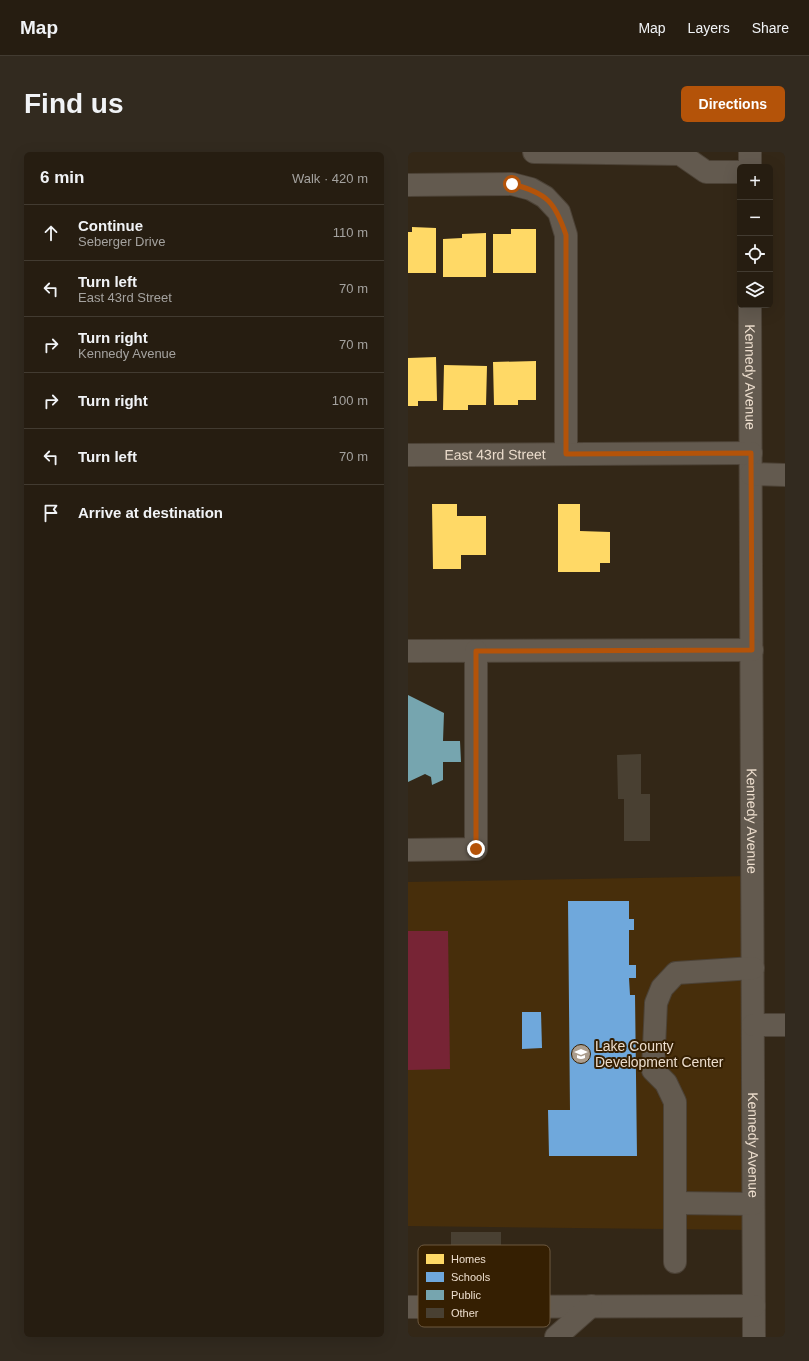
<!DOCTYPE html>
<html lang="en">
<head>
<meta charset="utf-8">
<style>
  body { margin:0; font-family:Arial,sans-serif; background:#322a1f; color:#f1f3f6 }
  .controls { position:absolute; right:12px; top:12px; display:grid; overflow:hidden; border-radius:6px; box-shadow:0 4px 16px #0002 }
  .controls button { width:36px; height:36px; display:grid; place-items:center; padding:0; border:0; border-bottom:1px solid #423b31; background:#261d11; color:#f1f3f6; font:20px sans-serif }
  .stop { position:absolute; width:12px; height:12px; margin:-9px; border:3px solid #b45309; border-radius:50%; background:#fff }
  .stop.end { background:#b45309; border-color:#fff; box-shadow:0 1px 4px #0008 }
  .list { margin:0; padding:0; list-style:none }
  h2 { display:flex; justify-content:space-between; align-items:center; height:52px; margin:0; padding:0 16px; font-size:17px }
  h2 small { font-size:13px; font-weight:400; color:#a4a29f }
  .list li { display:grid; grid-template-columns:26px 1fr auto; gap:12px; align-items:center; box-sizing:border-box; height:56px; padding:0 16px; border-top:1px solid #423b31 }
  .list b { display:block; font-size:15px; white-space:nowrap }
  .list p { margin:0; font-size:13px; white-space:nowrap; color:#a4a29f }
  .list em { font-size:13px; font-style:normal; color:#a4a29f }
  .icon { flex:none; width:22px; height:22px; fill:none; stroke:currentColor; stroke-width:2; stroke-linecap:round; stroke-linejoin:round }
  .map { position:relative; flex:none; width:377px; height:1185px; overflow:hidden; border-radius:6px }
  header { display:flex; align-items:center; gap:24px; box-sizing:border-box; height:56px; padding:0 20px; background:#261d11; border-bottom:1px solid #423b31 }
  header strong { font-size:19px }
  nav { display:flex; gap:22px; margin-inline-start:auto; font-size:14px }
  .intro { display:flex; align-items:center; justify-content:space-between; box-sizing:border-box; height:96px; padding:0 24px }
  h1 { margin:0; font-size:28px }
  .button { padding:10px 18px; border-radius:6px; background:#b45309; color:#fff; font-size:14px; font-weight:700 }
  main { display:flex; gap:24px; padding:0 24px }
  aside { flex:1; background:#261d11; border-radius:6px; box-shadow:0 4px 16px #0002 }
  .map>svg:first-child { display:block }
  .built { fill:#472e0b }
  .green { fill:#772435 }
  .homes { fill:#ffd966 }
  .schools { fill:#6fa8dc }
  .public { fill:#76a5af }
  .building { fill:#494032 }
  .lines { fill:none; stroke-linecap:round; stroke-linejoin:round }
  .minor-casing { stroke:#4c4236; stroke-width:24 }
  .minor { stroke:#635a4f; stroke-width:22 }
  .route { stroke:#b45309; stroke-width:5 }
  .labels { text-anchor:middle; stroke-width:4; stroke-linejoin:round; paint-order:stroke }
  .street-label { font-size:14px; fill:#ecddcd; stroke:#351f02 }
  .poi-label { font-size:14px; fill:#ecddcd; stroke:#351f02; text-anchor:start }
  .key { fill:#351f02; stroke:#6c583f; stroke-width:1 }
  .key-label { font-size:11px; fill:#ecddcd }
</style>
</head>
<body>
<header>
<strong>Map</strong>
<nav><a>Map</a><a>Layers</a><a>Share</a></nav>
</header>
<div class="intro"><h1>Find us</h1><a class="button">Directions</a></div>
<main>
<aside>
<h2>6 min<small>Walk · 420 m</small></h2>
<ul class="list">
<li><svg class="icon" aria-label="ahead" viewBox="0 0 24 24"><path d="M12 20V5M6 11l6-6 6 6"/></svg><div><b>Continue</b><p>Seberger Drive</p></div><em>110 m</em></li>
<li><svg class="icon" aria-label="left" viewBox="0 0 24 24"><path d="M17 20v-9H6M10 6l-5 5 5 5"/></svg><div><b>Turn left</b><p>East 43rd Street</p></div><em>70 m</em></li>
<li><svg class="icon" aria-label="right" viewBox="0 0 24 24"><path d="M7 20v-9h11M14 6l5 5-5 5"/></svg><div><b>Turn right</b><p>Kennedy Avenue</p></div><em>70 m</em></li>
<li><svg class="icon" aria-label="right" viewBox="0 0 24 24"><path d="M7 20v-9h11M14 6l5 5-5 5"/></svg><div><b>Turn right</b></div><em>100 m</em></li>
<li><svg class="icon" aria-label="left" viewBox="0 0 24 24"><path d="M17 20v-9H6M10 6l-5 5 5 5"/></svg><div><b>Turn left</b></div><em>70 m</em></li>
<li><svg class="icon" aria-label="arrive" viewBox="0 0 24 24"><path d="M6 21V4h12l-3 4 3 4H6"/></svg><div><b>Arrive at destination</b></div></li>
</ul>
</aside>
<div class="map">
<svg width="377" height="1185" viewBox="0 0 377 1185">
  <rect width="100%" height="100%" fill="#332717"/>
  <polygon class="built" points="345,724 345,1078 0,1074 0,730"/>
  <polygon class="green" points="0,779 40,779 42,917 0,918"/>
  <g class="homes">
    <polygon points="4,75 28,76 28,121 0,121 0,80 4,80"/>
    <polygon points="103,77 128,77 128,121 85,121 85,82 103,82"/>
    <polygon points="78,81 78,125 35,125 35,87 54,86 54,82"/>
    <polygon points="28,205 29,249 10,249 10,254 0,254 0,206"/>
    <polygon points="128,209 128,248 110,248 110,253 86,253 85,210"/>
    <polygon points="36,213 79,214 78,253 60,253 60,258 35,258"/>
    <polygon points="24,352 49,352 49,364 78,364 78,403 53,403 53,417 25,417"/>
    <polygon points="150,352 172,352 172,379 202,380 202,411 192,411 192,420 150,420"/>
  </g>
  <g class="schools">
    <polygon points="160,749 221,749 221,767 226,767 226,778 221,778 221,813 228,813 228,826 221,826 222,843 227,843 229,1004 141,1004 140,958 162,958"/>
    <polygon points="114,860 133,860 134,896 114,897"/>
  </g>
  <polygon class="public" points="0,543 36,561 35,589 52,589 53,610 35,610 35,628 24,633 23,625 17,622 0,630"/>
  <g class="building">
    <polygon points="233,602 233,642 242,642 242,689 216,689 216,647 210,647 209,603"/>
    <rect x="43" y="1080" width="50" height="25"/>
  </g>
  <g class="lines">
    <defs>
      <g id="minor">
        <polyline points="126,0 272,2 298,20 332,20"/>
        <polyline points="342,0 342,15"/>
        <polyline points="0,33 104,32 123,37 137,45 151,60 158,83 158,302"/>
        <path id="s1" d="M342 153 346 1185"/>
        <path id="s2" d="M0 303 343 301"/>
        <polyline points="343,322 377,323"/>
        <polyline points="0,499 344,498"/>
        <polyline points="0,698 68,697 68,499"/>
        <polyline points="345,873 377,873"/>
        <polyline points="267,1051 345,1052"/>
        <polyline points="267,1110 267,950 258,931 245,918 248,851 254,836 268,821 345,816"/>
        <polyline points="0,1155 346,1154"/>
        <polyline points="148,1185 183,1154"/>
      </g>
    </defs>
    <use href="#minor" class="minor-casing"/>
    <use href="#minor" class="minor"/>
  </g>
  <g class="lines">
    <path class="route" d="M68 697V499L344 498 343 301 158 302V83C147 50 139 41 104 32"/>
  </g>
  <defs>
    <symbol id="school-disc" viewBox="-11 -11 22 22"><circle r="9.5" fill="#ab9d8d" stroke="#351f02"/><path d="M0-5L7-2L0 1L-7-2ZM-4 1L0 2.5L4 1V4Q0 6-4 4Z" fill="#fff"/></symbol>
  </defs>
  <g fill-rule="evenodd">
    <use href="#school-disc" x="162" y="891" width="22" height="22"/>
  </g>
  <g class="labels">
    <g class="street-label">
      <text dy="5" stroke="none"><textPath href="#s1" startOffset="72">Kennedy Avenue</textPath></text>
      <text dy="5" stroke="none"><textPath href="#s2" startOffset="87">East 43rd Street</textPath></text>
      <text dy="5" stroke="none"><textPath href="#s1" startOffset="516">Kennedy Avenue</textPath></text>
      <text dy="5" stroke="none"><textPath href="#s1" startOffset="840">Kennedy Avenue</textPath></text>
    </g>
    <g class="poi-label">
      <text x="187" y="899">Lake County<tspan x="187" dy="16">Development Center</tspan></text>
    </g>
  </g>
  <rect x="10" y="1093" width="132" height="82" rx="6" class="key"/>
  <rect x="18" y="1102" width="18" height="10" fill="#ffd966"/>
  <rect x="18" y="1120" width="18" height="10" fill="#6fa8dc"/>
  <rect x="18" y="1138" width="18" height="10" fill="#76a5af"/>
  <rect x="18" y="1156" width="18" height="10" fill="#494032"/>
  <g class="key-label">
    <text x="43" y="1111">Homes</text>
    <text x="43" y="1129">Schools</text>
    <text x="43" y="1147">Public</text>
    <text x="43" y="1165">Other</text>
  </g>
</svg>
<div class="controls">
<button>+</button>
<button>−</button>
<button><svg class="icon" aria-label="locate" viewBox="0 0 24 24"><circle cx="12" cy="12" r="6"/><path d="M12 2v4M12 18v4M2 12h4M18 12h4"/></svg></button>
<button><svg class="icon" aria-label="layers" viewBox="0 0 24 24"><path d="M12 4l9 5-9 5-9-5zM3 14l9 5 9-5"/></svg></button>
</div>
<div class="stop" style="left:104px;top:32px"></div>
<div class="stop end" style="left:68px;top:697px"></div>
</div>
</main>
</body>
</html>
